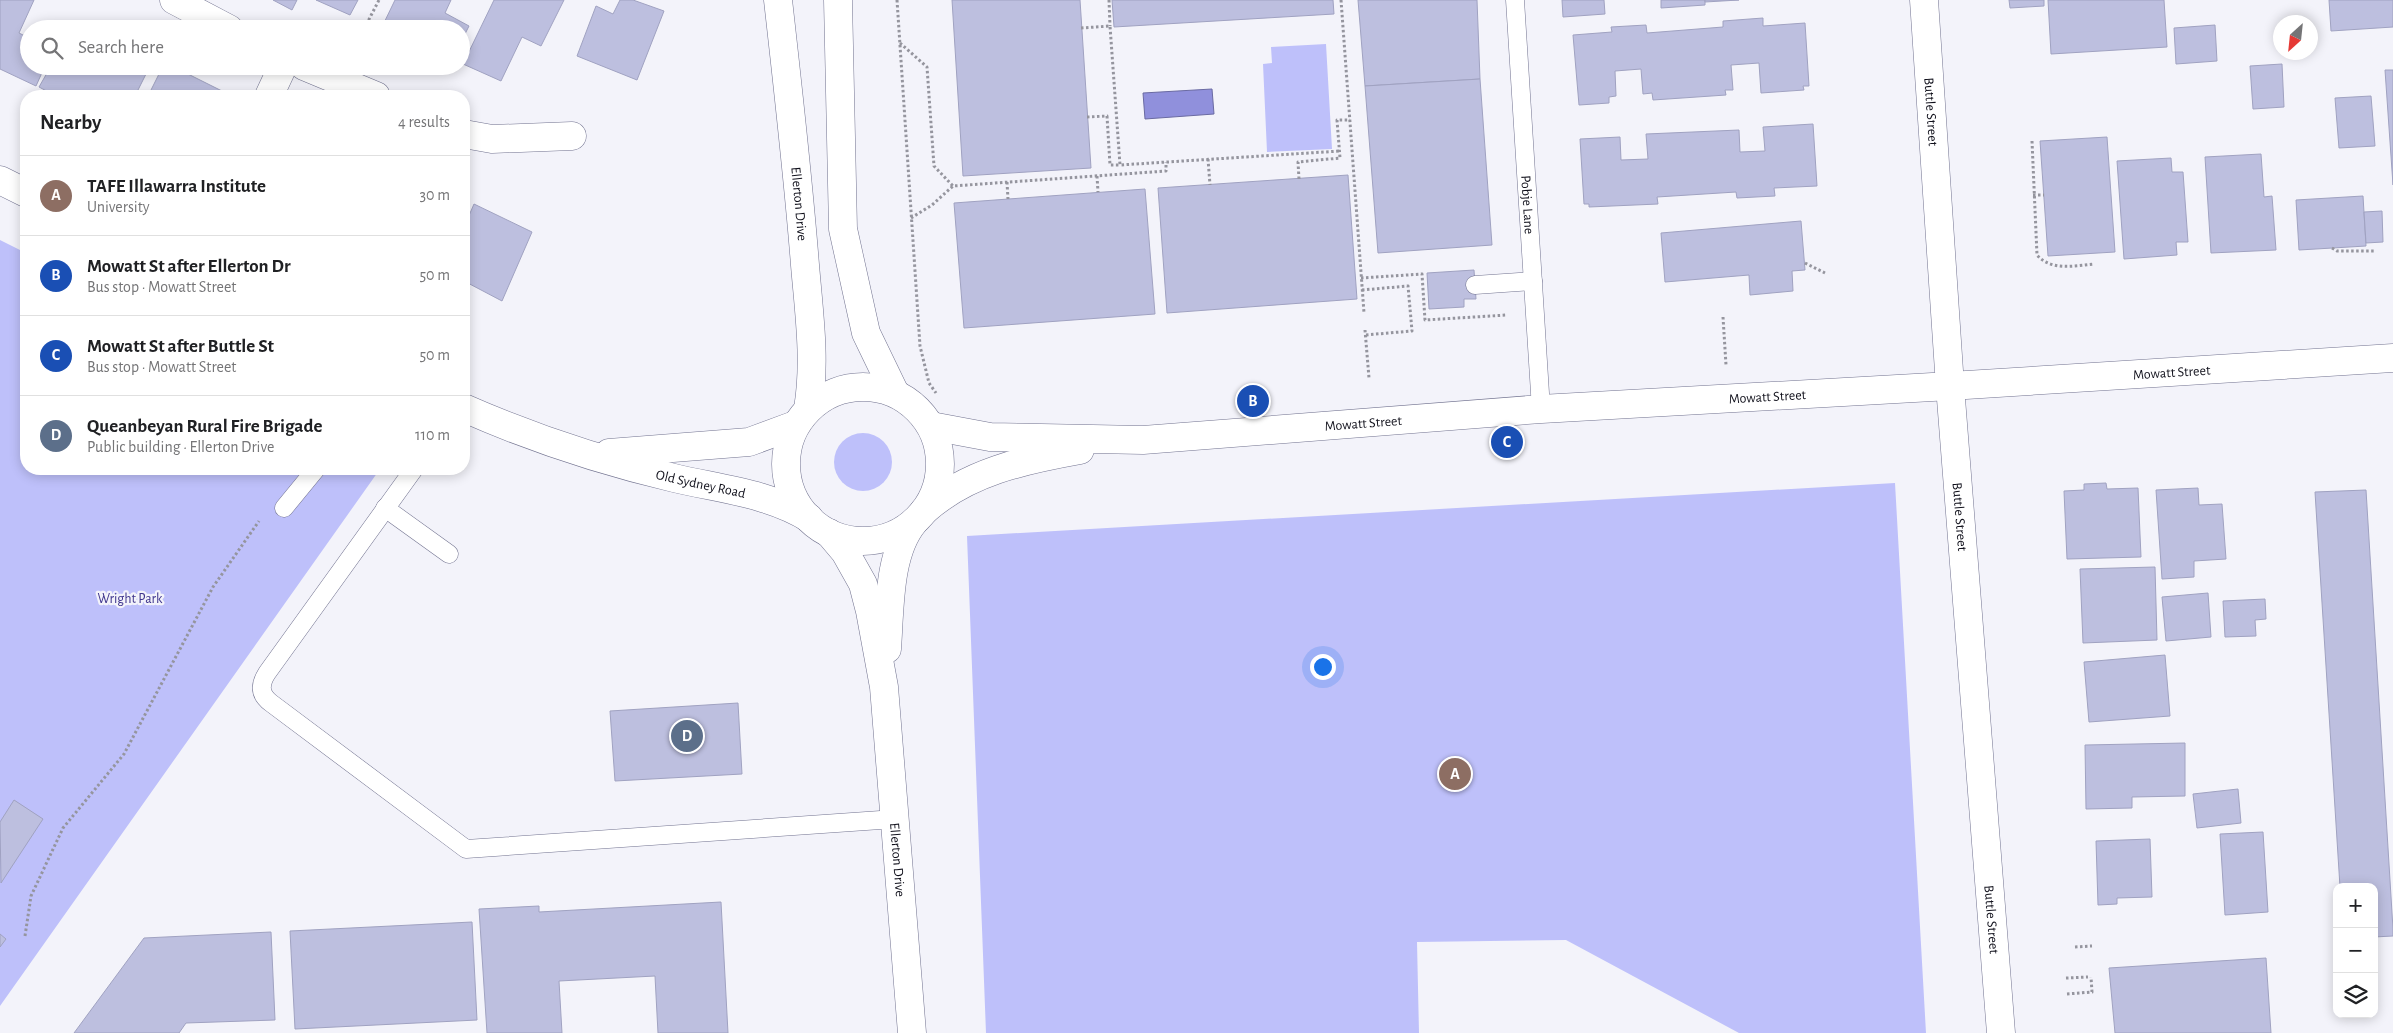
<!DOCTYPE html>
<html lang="en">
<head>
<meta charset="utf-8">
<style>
  body { margin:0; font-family:"Alegreya Sans",sans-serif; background:#f6f6f6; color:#202124 }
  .controls { position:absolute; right:15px; bottom:15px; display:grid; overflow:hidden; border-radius:10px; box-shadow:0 2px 12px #0003 }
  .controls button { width:45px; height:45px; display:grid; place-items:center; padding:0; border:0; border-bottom:1px solid #e0e0e0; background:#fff; color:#202124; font:25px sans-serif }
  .compass { position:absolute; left:2273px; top:15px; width:45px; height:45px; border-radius:50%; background:#fff; box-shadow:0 2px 12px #0003; rotate:207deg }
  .you { position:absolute; left:1322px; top:666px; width:18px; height:18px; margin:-12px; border:4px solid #fff; border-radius:50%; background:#1a73e8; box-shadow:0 0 0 8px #1a73e833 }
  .badge { display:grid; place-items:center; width:32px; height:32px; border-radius:50%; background:#db2777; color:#fff; font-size:16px; font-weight:700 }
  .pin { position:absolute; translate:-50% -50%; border:2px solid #fff; box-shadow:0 1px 5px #0006 }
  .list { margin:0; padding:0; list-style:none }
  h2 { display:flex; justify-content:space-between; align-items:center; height:65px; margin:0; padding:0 20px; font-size:21px }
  h2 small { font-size:16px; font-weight:400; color:#757577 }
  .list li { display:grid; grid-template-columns:32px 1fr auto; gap:15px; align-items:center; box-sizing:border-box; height:80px; padding:0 20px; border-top:1px solid #e0e0e0 }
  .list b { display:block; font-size:19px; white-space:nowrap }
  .list p { margin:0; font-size:16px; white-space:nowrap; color:#757577 }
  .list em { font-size:16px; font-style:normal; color:#757577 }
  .icon { flex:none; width:28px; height:28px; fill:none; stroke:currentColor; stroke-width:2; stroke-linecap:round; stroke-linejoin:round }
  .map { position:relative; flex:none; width:2393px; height:1033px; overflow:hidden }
  .search { position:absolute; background:#fff; box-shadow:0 2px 12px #0003; left:20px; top:20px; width:450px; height:55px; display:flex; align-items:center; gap:12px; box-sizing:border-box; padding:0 18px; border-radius:28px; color:#757577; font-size:19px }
  .panel { position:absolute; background:#fff; box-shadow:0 2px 12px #0003; left:20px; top:90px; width:450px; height:385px; border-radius:20px }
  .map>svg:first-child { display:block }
  .green { fill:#bec0fa }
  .water { fill:#9090dc; stroke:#6a6aa2 }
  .building { fill:#bdbfdf; stroke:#a0a2c1 }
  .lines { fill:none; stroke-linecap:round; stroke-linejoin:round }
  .lane-casing { stroke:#727390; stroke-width:19 }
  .street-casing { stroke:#727390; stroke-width:29 }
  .secondary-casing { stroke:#727390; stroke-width:29 }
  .path { stroke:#95959e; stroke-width:3; stroke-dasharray:2.5 2.5; stroke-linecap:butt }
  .lane { stroke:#fff; stroke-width:18 }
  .street { stroke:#fff; stroke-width:28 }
  .secondary { stroke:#fff; stroke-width:28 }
  .labels { text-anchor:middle; stroke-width:4.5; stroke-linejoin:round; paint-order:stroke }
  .street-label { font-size:14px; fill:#10101b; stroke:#f3f3fa }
  .park-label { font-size:14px; fill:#3f358d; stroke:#f3f3fa }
</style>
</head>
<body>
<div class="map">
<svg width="2393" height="1033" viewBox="0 0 2393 1033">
  <rect width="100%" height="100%" fill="#f3f3fa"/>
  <g class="green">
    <polygon points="1326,44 1332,149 1267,152 1263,64 1272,63 1271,47"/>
    <polygon points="0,240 26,253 26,469 380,469 0,1006"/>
    <circle cx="863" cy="462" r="29"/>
    <polygon points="1895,483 1926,1033 1739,1033 1566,940 1417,942 1419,1033 986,1033 967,536"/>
  </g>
  <polygon class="water" points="1212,89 1214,114 1145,119 1143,93"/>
  <g class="building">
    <polygon points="0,0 34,0 19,33 29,38 29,66 45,66 36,86 0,69"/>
    <polygon points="273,0 297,0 292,10"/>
    <polygon points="316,0 358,0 350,15"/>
    <polygon points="395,0 451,0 445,13 469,26 461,42 461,29 381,29"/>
    <polygon points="494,0 564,0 541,46 522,37 501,81 463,64"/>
    <polygon points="620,0 633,0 664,11 637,80 577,56 596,6 613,14"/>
    <polygon points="952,0 1080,0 1091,168 963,176"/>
    <polygon points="1112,0 1333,0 1334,14 1114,27"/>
    <polygon points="1358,0 1477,0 1480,79 1365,86"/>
    <polygon points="1562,0 1604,0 1605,14 1563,17"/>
    <polygon points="1661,0 1705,0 1705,5 1661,8"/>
    <polygon points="1705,0 1739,0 1705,2"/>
    <polygon points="2009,0 2044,0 2044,6 2010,8"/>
    <polygon points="2048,0 2164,0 2167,47 2051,54"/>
    <polygon points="2329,0 2393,0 2393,27 2331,31"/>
    <polygon points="1763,18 1763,26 1805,23 1809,86 1803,86 1804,90 1761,93 1759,63 1731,65 1733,90 1725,90 1726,95 1653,100 1652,93 1643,94 1641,69 1615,71 1616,96 1609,97 1609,103 1579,105 1573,35 1612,32 1611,27 1646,25 1647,33 1723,27 1723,21"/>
    <polygon points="2215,25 2217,61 2176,64 2174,28"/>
    <polygon points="2282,64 2284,107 2253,109 2250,66"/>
    <polygon points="51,66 86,66 93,70 95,66 150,66 135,96 56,96 39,87"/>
    <polygon points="163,66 172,66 222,91 220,96 148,96"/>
    <polygon points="2385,70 2393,70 2393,185"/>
    <polygon points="1480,79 1492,245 1378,253 1365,86"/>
    <polygon points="2371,96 2375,146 2339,148 2335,98"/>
    <polygon points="1813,124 1817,186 1774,188 1775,196 1737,198 1736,192 1657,197 1658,204 1589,207 1589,204 1584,204 1580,139 1620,137 1621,160 1648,159 1646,134 1739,130 1740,152 1765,151 1763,127"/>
    <polygon points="2107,137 2115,252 2048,256 2040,141"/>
    <polygon points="2261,154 2264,197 2272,196 2276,250 2211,253 2205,157"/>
    <polygon points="2171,158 2172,172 2183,172 2188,242 2176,242 2177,255 2124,259 2117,161"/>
    <polygon points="1348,175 1357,299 1167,313 1158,188"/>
    <polygon points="1145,189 1155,314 964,328 954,203"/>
    <polygon points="2363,196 2366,246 2299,250 2296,200"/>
    <polygon points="474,204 532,232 502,301 464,281 465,258 464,227"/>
    <polygon points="2382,211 2383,242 2366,243 2364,212"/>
    <polygon points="1801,221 1805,270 1792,271 1793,291 1750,295 1749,275 1665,282 1661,233"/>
    <polygon points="1474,270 1476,299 1464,299 1464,307 1429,309 1427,273"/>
    <polygon points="2106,483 2107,489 2138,488 2141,557 2067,559 2064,491 2084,490 2084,484"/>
    <polygon points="2198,488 2199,505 2222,504 2226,559 2194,561 2194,577 2162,579 2156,490"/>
    <polygon points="2366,490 2393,929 2393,936 2374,937 2374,887 2340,887 2315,492"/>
    <polygon points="2155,567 2157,640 2083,643 2080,569"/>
    <polygon points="2208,593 2211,637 2166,641 2162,597"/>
    <polygon points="2265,599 2266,619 2255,620 2256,636 2225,637 2223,601"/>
    <polygon points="2165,655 2170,716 2089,722 2084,662"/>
    <polygon points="738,703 742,774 615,781 610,711"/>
    <polygon points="2185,743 2185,796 2132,797 2132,808 2086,809 2085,745"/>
    <polygon points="2238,789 2241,823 2197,828 2193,794"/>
    <polygon points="14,800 43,819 1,883 0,822"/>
    <polygon points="2263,832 2268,912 2225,915 2220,834"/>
    <polygon points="2150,839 2152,897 2117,898 2117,904 2098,905 2096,841"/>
    <polygon points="721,902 728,1033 658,1033 655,976 559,981 562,1033 487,1033 479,909 539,906 539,912"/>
    <polygon points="472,922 477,1020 295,1029 290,931"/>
    <polygon points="271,932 275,1020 186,1023 179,1033 74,1033 144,938"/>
    <polygon points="0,934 6,939 0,947"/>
    <polygon points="2266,958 2271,1033 2115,1033 2109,968"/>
  </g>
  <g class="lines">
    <defs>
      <g id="lane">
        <path id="s1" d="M1515 0 1541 409"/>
        <polyline points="1475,285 1533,281"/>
        <path d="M414 469 267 673C260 684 259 694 271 703L466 849 895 819"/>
        <polyline points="284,508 316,469"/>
        <polyline points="385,508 449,554"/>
      </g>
      <g id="street">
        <polyline points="174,0 229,29"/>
        <path id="s2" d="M1924 0 1950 386 2001 1033"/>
        <polyline points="304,66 376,96"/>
        <polyline points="269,96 283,66"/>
        <polyline points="464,134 492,139 572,136"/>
        <polyline points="0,180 26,193"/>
        <path id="s3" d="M464 408C532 438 602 461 674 478 720 489 768 493 809 518"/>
        <path id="s4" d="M931 426 990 437 1143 440 1541 409 1950 386 2393 358"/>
        <polyline points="609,453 749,442 795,425"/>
        <path d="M924 511C967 472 1024 460 1080 450"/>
      </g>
      <g id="secondary">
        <path id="s5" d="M778 0C788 88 798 176 805 265 809 313 816 361 808 409"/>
        <polyline points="838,0 843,229 866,333 895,393"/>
        <circle cx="863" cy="464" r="77"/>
        <path id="s6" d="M829 533 845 552 863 584 870 611 884 687 912 1033"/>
        <path d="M887 649C890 609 888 553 914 522"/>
      </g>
    </defs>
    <use href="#lane" class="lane-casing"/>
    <use href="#street" class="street-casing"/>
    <use href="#secondary" class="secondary-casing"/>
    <g class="path">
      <polyline points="897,0 920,346 929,383 936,393"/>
      <polyline points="1109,0 1110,26"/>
      <polyline points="1341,0 1364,313"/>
      <polyline points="1081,28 1110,26 1120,165 1340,151"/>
      <polyline points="364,29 379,0"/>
      <polyline points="900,43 927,67 934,166 953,186 1166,171 1166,162"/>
      <polyline points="1087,117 1107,116 1110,165 1120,165"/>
      <path d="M2032 141 2037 255C2051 271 2074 266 2094 264"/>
      <polyline points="1208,159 1210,185"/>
      <polyline points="1097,176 1098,192"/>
      <polyline points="1299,179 1298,162 1340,158 1337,120 1350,120"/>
      <polyline points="1007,182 1008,199"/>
      <polyline points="2033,195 2044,195"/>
      <polyline points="911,218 932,205 953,186"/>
      <polyline points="2332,248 2337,251 2375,251"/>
      <polyline points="1805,263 1825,273"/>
      <polyline points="1361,278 1422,274 1425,320 1507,315"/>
      <polyline points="1362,290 1408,286 1412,331 1365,335"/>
      <polyline points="1723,317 1726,365"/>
      <polyline points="1365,330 1369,378"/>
      <polyline points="25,936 31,896 63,828 124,754 213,587 259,521"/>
      <polyline points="2075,947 2092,946"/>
      <polyline points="2066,978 2088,977"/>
      <polyline points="2067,994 2092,992 2091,977"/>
    </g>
    <use href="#lane" class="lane"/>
    <use href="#street" class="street"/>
    <use href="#secondary" class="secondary"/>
  </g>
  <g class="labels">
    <g class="street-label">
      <text dy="5" stroke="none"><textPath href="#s2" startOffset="112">Buttle Street</textPath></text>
      <text dy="5" stroke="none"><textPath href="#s5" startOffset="205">Ellerton Drive</textPath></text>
      <text dy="5" stroke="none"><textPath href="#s1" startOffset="205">Pobje Lane</textPath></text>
      <text dy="5" stroke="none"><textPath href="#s4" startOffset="1244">Mowatt Street</textPath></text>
      <text dy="5" stroke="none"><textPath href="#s4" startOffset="839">Mowatt Street</textPath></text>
      <text dy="5" stroke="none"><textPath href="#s4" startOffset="434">Mowatt Street</textPath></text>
      <text dy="5" stroke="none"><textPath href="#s3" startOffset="249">Old Sydney Road</textPath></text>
      <text dy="5" stroke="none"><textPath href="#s2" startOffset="518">Buttle Street</textPath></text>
      <text dy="5" stroke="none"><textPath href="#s6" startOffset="340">Ellerton Drive</textPath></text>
      <text dy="5" stroke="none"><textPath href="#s2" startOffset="922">Buttle Street</textPath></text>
    </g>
    <g class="park-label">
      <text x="130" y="603">Wright Park</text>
    </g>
  </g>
</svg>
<div class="controls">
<button>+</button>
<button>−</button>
<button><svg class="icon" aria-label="layers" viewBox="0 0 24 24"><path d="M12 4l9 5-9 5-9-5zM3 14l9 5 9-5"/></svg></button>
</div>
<svg class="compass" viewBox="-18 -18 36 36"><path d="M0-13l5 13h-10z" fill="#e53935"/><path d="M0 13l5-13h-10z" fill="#757577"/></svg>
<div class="you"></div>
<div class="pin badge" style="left:1455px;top:774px;background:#8d6e63">A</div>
<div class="pin badge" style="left:1253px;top:401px;background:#1a4fb4">B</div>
<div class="pin badge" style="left:1507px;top:442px;background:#1a4fb4">C</div>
<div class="pin badge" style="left:687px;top:736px;background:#5c6f8a">D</div>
<div class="search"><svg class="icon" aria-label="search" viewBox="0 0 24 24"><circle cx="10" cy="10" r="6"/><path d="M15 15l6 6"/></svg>Search here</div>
<section class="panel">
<h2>Nearby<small>4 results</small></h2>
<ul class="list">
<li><span class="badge" style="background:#8d6e63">A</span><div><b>TAFE Illawarra Institute</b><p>University</p></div><em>30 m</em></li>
<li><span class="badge" style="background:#1a4fb4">B</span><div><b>Mowatt St after Ellerton Dr</b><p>Bus stop · Mowatt Street</p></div><em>50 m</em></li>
<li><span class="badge" style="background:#1a4fb4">C</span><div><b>Mowatt St after Buttle St</b><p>Bus stop · Mowatt Street</p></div><em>50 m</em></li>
<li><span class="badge" style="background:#5c6f8a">D</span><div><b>Queanbeyan Rural Fire Brigade</b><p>Public building · Ellerton Drive</p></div><em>110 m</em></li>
</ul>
</section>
</div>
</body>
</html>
